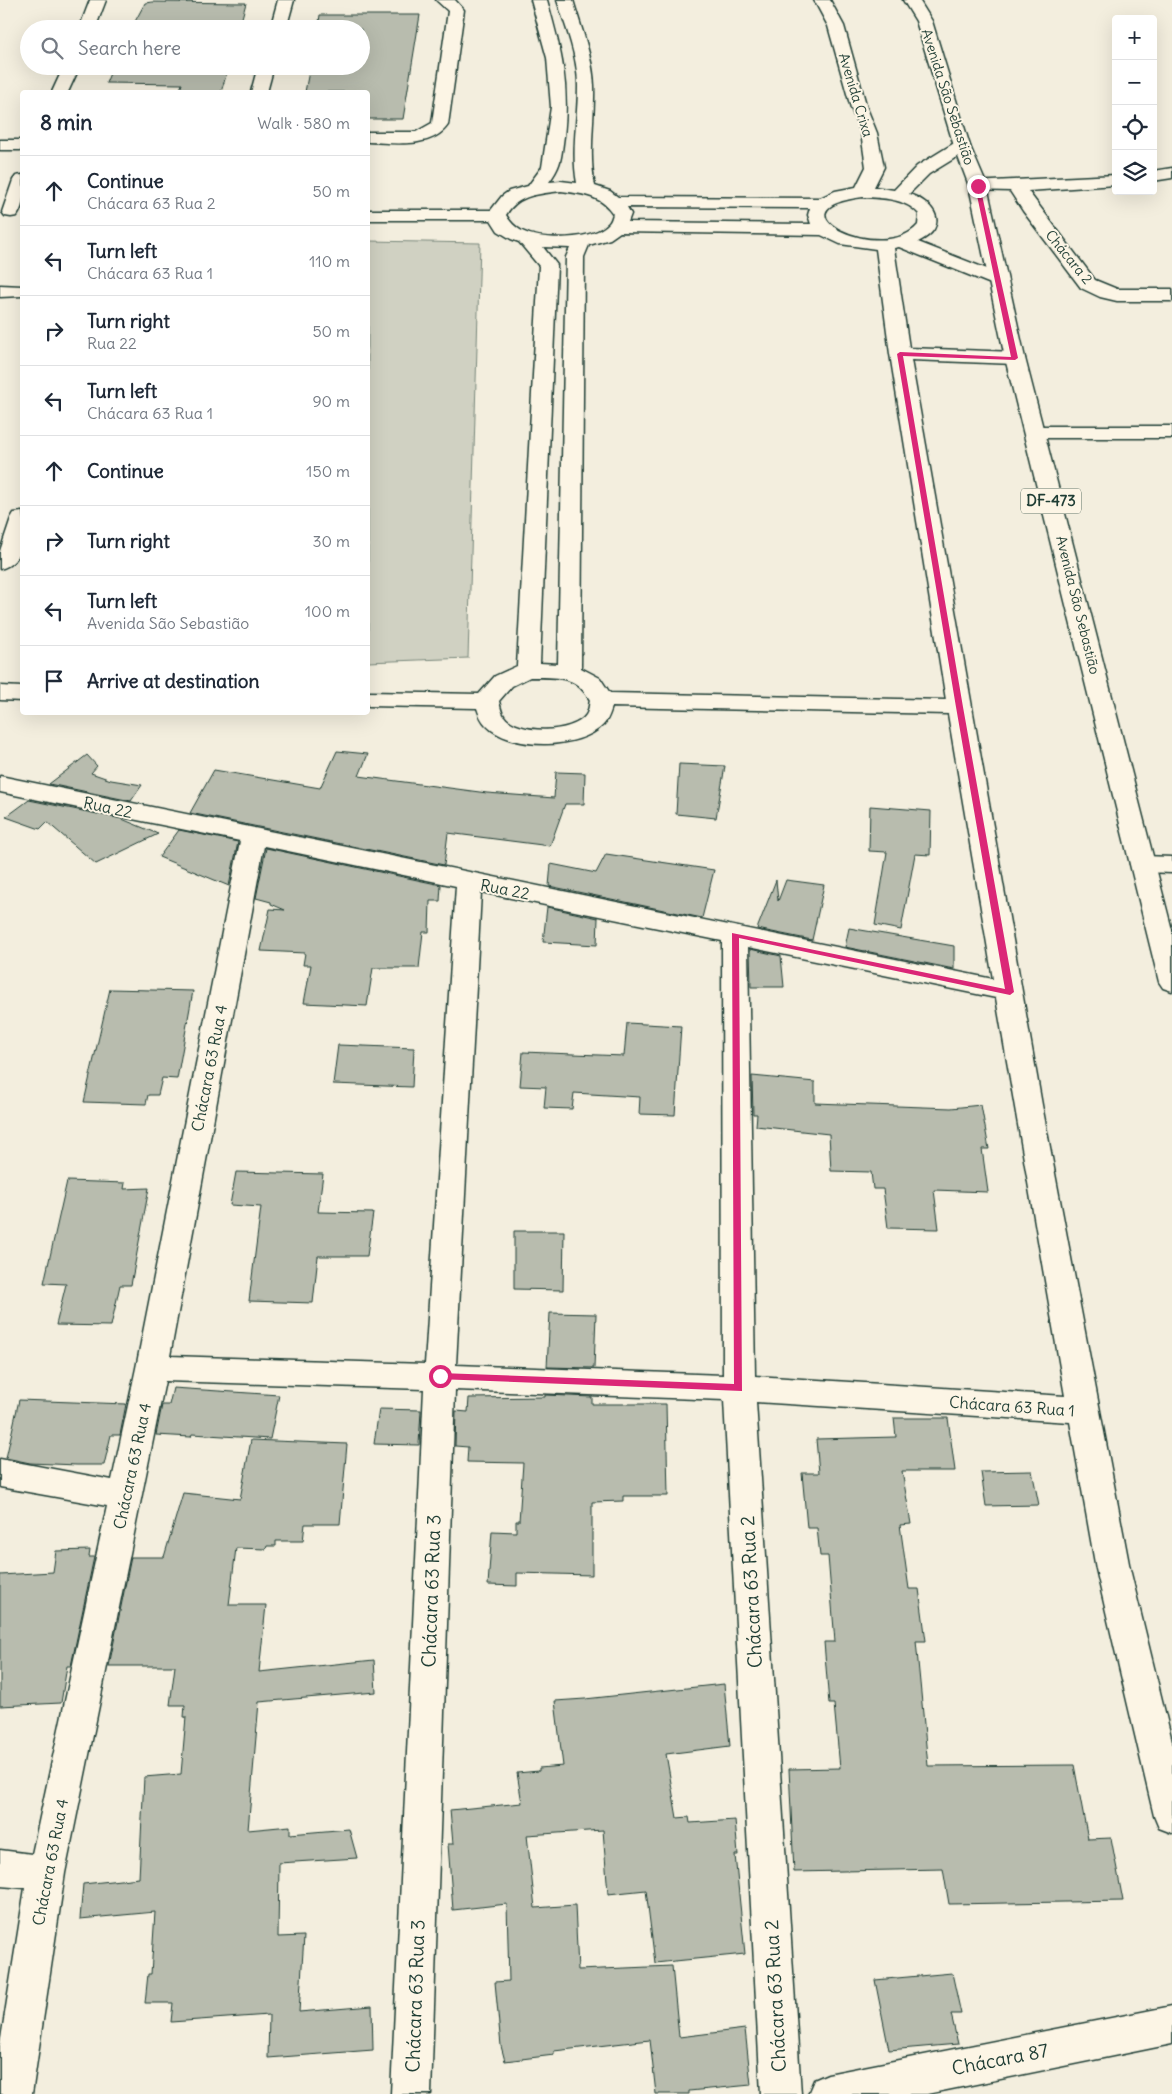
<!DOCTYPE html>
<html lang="en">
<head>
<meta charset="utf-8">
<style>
  body { margin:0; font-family:Delius,sans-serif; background:#f2f2f3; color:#1f2937 }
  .controls { position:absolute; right:15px; top:15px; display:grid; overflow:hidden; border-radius:5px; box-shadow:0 5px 20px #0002 }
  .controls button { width:45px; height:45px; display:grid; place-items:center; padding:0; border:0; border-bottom:1px solid #e0e1e3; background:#fff; color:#1f2937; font:25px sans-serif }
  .stop { position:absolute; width:15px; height:15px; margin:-11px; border:4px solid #db2777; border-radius:50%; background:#fff }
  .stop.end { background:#db2777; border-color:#fff; box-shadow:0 1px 5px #0008 }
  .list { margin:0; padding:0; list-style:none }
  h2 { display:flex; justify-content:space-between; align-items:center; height:65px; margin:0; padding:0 20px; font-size:21px }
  h2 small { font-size:16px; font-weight:400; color:#747a83 }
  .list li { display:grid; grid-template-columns:32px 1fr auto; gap:15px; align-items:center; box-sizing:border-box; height:70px; padding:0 20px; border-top:1px solid #e0e1e3 }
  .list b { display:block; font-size:19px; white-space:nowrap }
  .list p { margin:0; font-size:16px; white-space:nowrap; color:#747a83 }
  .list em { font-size:16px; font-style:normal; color:#747a83 }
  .icon { flex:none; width:28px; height:28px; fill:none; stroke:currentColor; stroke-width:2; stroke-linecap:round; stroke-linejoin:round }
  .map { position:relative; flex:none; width:1172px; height:2094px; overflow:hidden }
  .search { position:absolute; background:#fff; box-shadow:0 5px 20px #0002; left:20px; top:20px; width:350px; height:55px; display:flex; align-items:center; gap:12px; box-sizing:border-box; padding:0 18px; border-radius:28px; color:#747a83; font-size:19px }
  .panel { position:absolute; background:#fff; box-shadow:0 5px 20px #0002; left:20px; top:90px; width:350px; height:625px; border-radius:5px }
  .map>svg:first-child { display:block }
  .green { fill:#d0d1c2; stroke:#78877b }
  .building { fill:#b8bcae; stroke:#1f3d34 }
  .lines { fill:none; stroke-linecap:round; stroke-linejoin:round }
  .street-casing { stroke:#1f3d34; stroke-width:3 }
  .primary-casing { stroke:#1f3d34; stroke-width:3 }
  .street { fill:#fcf5e5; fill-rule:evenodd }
  .primary { fill:#fcf5e5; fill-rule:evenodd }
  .route { fill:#db2777 }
  .labels { text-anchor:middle; stroke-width:4; stroke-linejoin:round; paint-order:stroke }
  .far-street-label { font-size:14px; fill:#1f3d34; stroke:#fcf5e5 }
  .shield { fill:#fcf5e5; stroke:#617469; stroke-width:1 }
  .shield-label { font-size:15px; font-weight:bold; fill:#1f3d34 }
  .street-label { font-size:16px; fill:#1f3d34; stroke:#fcf5e5 }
  .near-street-label { font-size:19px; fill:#1f3d34; stroke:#fcf5e5 }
</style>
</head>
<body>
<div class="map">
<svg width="1172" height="2094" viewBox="0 0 1172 2094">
  <rect width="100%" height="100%" fill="#f3eede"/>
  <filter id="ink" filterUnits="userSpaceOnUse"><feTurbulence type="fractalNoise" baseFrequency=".02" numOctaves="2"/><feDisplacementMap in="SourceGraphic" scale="10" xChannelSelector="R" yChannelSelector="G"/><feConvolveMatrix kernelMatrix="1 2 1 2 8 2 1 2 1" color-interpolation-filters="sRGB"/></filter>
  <g filter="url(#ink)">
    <polygon class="green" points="368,241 480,243 468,658 368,662"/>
    <g class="building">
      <polygon points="145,3 152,2 246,3 239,29 131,29"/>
      <polygon points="320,15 420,15 403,119 368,119 368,92 305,92 310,66 361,66 361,29 318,29"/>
      <polygon points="113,66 229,66 221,92 179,92 182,84 106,83"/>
      <polygon points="337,751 368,754 359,776 487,793 554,798 556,772 585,773 584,804 565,804 550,846 448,833 444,865 190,813 214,770 320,788"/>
      <polygon points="87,755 97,766 91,773 111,780 142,785 131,801 49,784"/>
      <polygon points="679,764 725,766 716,818 676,814"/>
      <polygon points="29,800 122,819 158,834 96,864 47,822 40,829 6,817"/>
      <polygon points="870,806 931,811 930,855 915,854 901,930 875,925 887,852 869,851"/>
      <polygon points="179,830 238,842 229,886 159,857"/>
      <polygon points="266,848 441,885 440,901 430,901 429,932 423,932 419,968 373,968 367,1006 304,1003 311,965 303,965 305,953 261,951 270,909 285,910 271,904 271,902 256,898"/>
      <polygon points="606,854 714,870 702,918 549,886 551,864 596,873"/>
      <polygon points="776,880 778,901 786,880 824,885 812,940 757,929"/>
      <polygon points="547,907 598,918 597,945 543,942"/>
      <polygon points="849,928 954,946 954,969 845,947"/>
      <polygon points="750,949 781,956 784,987 751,987"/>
      <polygon points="110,989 193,991 177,1079 162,1078 158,1095 148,1095 146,1104 84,1102"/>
      <polygon points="627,1023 681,1026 675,1115 639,1114 640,1097 574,1093 572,1109 544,1108 546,1087 520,1086 523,1052 624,1056"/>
      <polygon points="338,1045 414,1048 412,1087 333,1084"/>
      <polygon points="752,1076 815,1082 815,1103 951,1108 981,1105 989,1149 982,1149 988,1192 934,1190 939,1229 888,1228 883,1189 873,1189 871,1172 831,1171 829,1134 756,1126 757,1114 753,1114"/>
      <polygon points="236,1172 323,1174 318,1212 373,1213 367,1256 318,1256 313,1303 249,1301 261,1207 230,1205"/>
      <polygon points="67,1181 125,1183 124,1189 149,1188 131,1285 120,1285 111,1326 56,1325 66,1284 44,1283"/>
      <polygon points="514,1231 564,1231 563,1290 514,1289"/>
      <polygon points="550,1313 596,1314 594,1368 547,1367"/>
      <polygon points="173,1388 279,1395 270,1439 192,1434 191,1437 156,1435 162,1405 169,1405"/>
      <polygon points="545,1395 592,1397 592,1404 666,1404 668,1496 623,1496 623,1501 592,1502 592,1575 517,1573 517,1586 488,1585 492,1531 516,1532 516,1521 519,1521 523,1463 467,1462 468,1447 455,1446 456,1411 468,1412 469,1398 545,1397"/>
      <polygon points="19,1400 126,1404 120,1435 111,1435 104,1465 77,1465 30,1463 6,1458"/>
      <polygon points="379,1409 421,1410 419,1445 374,1444"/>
      <polygon points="894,1418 948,1418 955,1471 902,1471 911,1524 900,1525 909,1589 919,1589 926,1641 916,1641 928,1766 1074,1765 1088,1839 1111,1838 1123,1901 949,1904 943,1869 794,1872 789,1769 840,1768 834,1704 829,1704 824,1642 835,1642 828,1556 820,1556 817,1528 807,1528 802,1473 819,1473 816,1439 896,1437"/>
      <polygon points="251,1440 347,1444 340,1524 305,1524 303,1541 276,1541 276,1546 267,1546 266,1549 236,1548 229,1605 266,1605 259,1672 374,1660 376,1692 259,1702 248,1830 290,1826 290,1834 349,1829 357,1858 279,1863 278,1937 304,1936 299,2012 372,2006 373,2050 268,2058 269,2015 171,2022 173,2003 145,2003 148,1974 151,1974 155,1912 80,1919 83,1884 139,1878 144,1777 181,1774 186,1717 184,1717 185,1705 170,1705 175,1666 109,1666 131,1557 164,1557 183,1493 240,1499"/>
      <polygon points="1032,1471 1039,1505 986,1506 981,1472"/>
      <polygon points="90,1550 89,1557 94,1557 71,1666 67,1666 61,1703 0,1706 0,1575 53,1572 56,1551"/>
      <polygon points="724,1684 730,1746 666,1754 677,1818 689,1817 690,1823 735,1820 738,1855 735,1855 745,1954 655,1963 646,1890 608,1894 603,1830 527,1835 535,1908 575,1905 578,1970 672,1966 679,2037 745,2029 751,2085 689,2091 689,2094 656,2094 650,2040 554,2051 554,2055 505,2061 501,2046 495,1982 509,1981 507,1904 453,1910 448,1844 453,1844 450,1810 522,1803 517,1773 539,1771 539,1768 563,1766 555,1701 585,1699"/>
      <polygon points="952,1973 961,2014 951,2014 958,2044 889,2050 875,1980"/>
    </g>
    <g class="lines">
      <defs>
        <g id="street">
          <polygon points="90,0 106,0 95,29 79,29"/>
          <polygon points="278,0 294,0 286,29 270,29"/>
          <path d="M436 0H455L464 10 448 125C432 149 393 143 368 142V132H416L432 123 448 11Z"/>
          <path d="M531 0H547C561 50 570 83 564 136 561 157 562 165 549 182L561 181 577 183C571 151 578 119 578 86 578 57 566 28 557 0H573C581 28 593 57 594 86 595 120 588 153 595 186L610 191 618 197 820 198 835 191 856 187 866 167 861 133 851 108 828 26 814 0H830L844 26 867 108 877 133 884 167 874 187 894 190 917 166 956 142H968L970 146 968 150 929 174 909 194C936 203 950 227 918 242L1005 276 1007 280 1005 284 998 286 991 284 899 247 894 248 909 348 1015 352 1022 354 1025 358 1022 362 1015 364 911 360 1042 1105 1130 1569 1172 1741V1833L1159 1828 1154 1816 1096 1569 1070 1422 756 1402 801 2094H761L724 1400 455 1390 431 2094H391L424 1389 165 1381 65 1873 32 2094H0V2045L25 1888 0 1886V1850L32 1854 107 1506 0 1487V1459L112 1480 136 1368 240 841 0 792V776L993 979 948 714 612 707C610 713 608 720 604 724 580 750 510 751 486 725 481 720 479 714 477 708L368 706V692L479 694 495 676 517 666 539 266 519 242 511 239 498 231 491 220H368V210H491L502 196 509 191 528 186 542 167 551 107 547 58ZM561 191C582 194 601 195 613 214 612 217 611 222 608 224 592 241 542 241 522 231 515 227 510 222 506 215 518 194 540 194 561 191ZM863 197C882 198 905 198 919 214L918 225C883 266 766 209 863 197ZM627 207 810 208 808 215 811 224 628 222 631 214ZM620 232 821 235 840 244 876 249 890 354 946 700 610 693 600 678 581 668 584 257 589 245 610 239ZM543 247 570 248 566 257 558 664 540 663 557 265ZM530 677C557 678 575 674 590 700 589 704 589 711 586 715 573 734 517 735 504 716 501 712 500 705 499 701L512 686ZM264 846 456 886 425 1364 170 1356ZM481 892 722 941 723 1375 456 1365ZM748 947 996 998 1065 1396 755 1376Z"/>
          <polygon points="64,66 80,66 68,92 52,92"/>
          <polygon points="258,66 274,66 267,92 251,92"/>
          <rect x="0" y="140" width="22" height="10"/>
          <polygon points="1172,168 1172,178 1153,181 1153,171"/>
          <path d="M22 175C24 187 25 205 17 216L11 217 5 216 2 212 13 180 16 176Z"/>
          <polygon points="1116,175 1116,185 1028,191 1095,280 1117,289 1172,289 1172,301 1117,301 1100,297 1081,288 1023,211 1010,191 972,190 969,186 972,182"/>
          <polygon points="0,285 22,286 22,296 0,297"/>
          <polygon points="1034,426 1172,426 1172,438 1034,438 1027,436 1024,432 1027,428"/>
          <path d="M22 512C25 534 26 562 0 569V551L11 518 14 513Z"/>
          <polygon points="0,686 22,687 22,701 0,700"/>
          <polygon points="1143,856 1172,857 1172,873 1143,872 1134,870 1130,864 1134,858"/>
          <polygon points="1172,2006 1172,2044 927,2094 808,2094 814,2080 828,2074"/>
        </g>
        <polygon id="primary" points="903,0 919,0 932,21 970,146 987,186 1025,358 1172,930 1172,991 1163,988 1159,982 1005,358 969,186 954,146 916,21"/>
      </defs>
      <use href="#street" class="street-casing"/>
      <use href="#primary" class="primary-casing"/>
      <use href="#street" class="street"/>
      <use href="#primary" class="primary"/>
    </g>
  </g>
  <polygon class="route" points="978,185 980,186 1018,358 1015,360 903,356 963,707 1014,992 1010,995 739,938 742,1391 437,1379 437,1374 440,1373 734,1384 732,933 1005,989 956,707 897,354 900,352 1011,357 975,186"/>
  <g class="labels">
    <g class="far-street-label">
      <text transform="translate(856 95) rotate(73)" y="5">Avenida Crixa</text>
      <text transform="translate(948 97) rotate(72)" y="5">Avenida São Sebastião</text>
      <text transform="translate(1069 257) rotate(51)" y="5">Chácara 2</text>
      <text transform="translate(1078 605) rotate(76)" y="5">Avenida São Sebastião</text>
    </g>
    <rect class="shield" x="1021" y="488.5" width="60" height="25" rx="4"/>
    <g class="shield-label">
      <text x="1051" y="506">DF-473</text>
    </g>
    <g class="street-label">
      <text transform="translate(108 807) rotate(12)" y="6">Rua 22</text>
      <text transform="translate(505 889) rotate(11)" y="6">Rua 22</text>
      <text transform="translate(209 1068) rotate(-79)" y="6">Chácara 63 Rua 4</text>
      <text transform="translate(1012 1406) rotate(4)" y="6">Chácara 63 Rua 1</text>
      <text transform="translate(132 1466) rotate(-78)" y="6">Chácara 63 Rua 4</text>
      <text transform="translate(50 1862) rotate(-79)" y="6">Chácara 63 Rua 4</text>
    </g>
    <g class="near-street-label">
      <text transform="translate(431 1591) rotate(-88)" y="7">Chácara 63 Rua 3</text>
      <text transform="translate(751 1592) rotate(-93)" y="7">Chácara 63 Rua 2</text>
      <text transform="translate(415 1996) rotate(-88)" y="7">Chácara 63 Rua 3</text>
      <text transform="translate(775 1996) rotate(-93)" y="7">Chácara 63 Rua 2</text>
      <text transform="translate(1000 2059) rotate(-11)" y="7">Chácara 87</text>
    </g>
  </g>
</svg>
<div class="controls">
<button>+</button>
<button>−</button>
<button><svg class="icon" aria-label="locate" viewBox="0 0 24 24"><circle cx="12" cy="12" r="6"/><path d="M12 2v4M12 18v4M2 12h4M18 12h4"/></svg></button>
<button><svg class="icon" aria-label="layers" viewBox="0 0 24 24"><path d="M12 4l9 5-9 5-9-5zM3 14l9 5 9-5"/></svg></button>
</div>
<div class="stop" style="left:440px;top:1376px"></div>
<div class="stop end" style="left:978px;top:186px"></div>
<div class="search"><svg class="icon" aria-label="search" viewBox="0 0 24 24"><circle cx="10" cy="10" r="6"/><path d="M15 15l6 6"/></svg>Search here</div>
<section class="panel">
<h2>8 min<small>Walk · 580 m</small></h2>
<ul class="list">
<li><svg class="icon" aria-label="ahead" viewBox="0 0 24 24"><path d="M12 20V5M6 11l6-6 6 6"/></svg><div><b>Continue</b><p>Chácara 63 Rua 2</p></div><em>50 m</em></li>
<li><svg class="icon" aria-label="left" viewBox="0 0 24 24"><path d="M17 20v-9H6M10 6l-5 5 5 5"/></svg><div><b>Turn left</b><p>Chácara 63 Rua 1</p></div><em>110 m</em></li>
<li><svg class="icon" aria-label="right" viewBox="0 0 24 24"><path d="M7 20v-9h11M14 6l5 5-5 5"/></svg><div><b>Turn right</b><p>Rua 22</p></div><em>50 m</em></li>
<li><svg class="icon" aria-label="left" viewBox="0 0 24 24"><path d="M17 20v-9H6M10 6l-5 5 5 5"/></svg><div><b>Turn left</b><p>Chácara 63 Rua 1</p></div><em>90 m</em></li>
<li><svg class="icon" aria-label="ahead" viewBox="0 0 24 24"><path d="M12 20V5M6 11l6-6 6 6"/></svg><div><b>Continue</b></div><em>150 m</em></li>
<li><svg class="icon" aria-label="right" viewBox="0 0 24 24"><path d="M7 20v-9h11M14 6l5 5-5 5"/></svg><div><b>Turn right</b></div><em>30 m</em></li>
<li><svg class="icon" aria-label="left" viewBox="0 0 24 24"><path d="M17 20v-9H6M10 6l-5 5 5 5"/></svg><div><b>Turn left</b><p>Avenida São Sebastião</p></div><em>100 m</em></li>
<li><svg class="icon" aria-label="arrive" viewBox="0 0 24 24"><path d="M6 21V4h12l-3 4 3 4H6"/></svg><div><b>Arrive at destination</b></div></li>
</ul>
</section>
</div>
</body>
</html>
